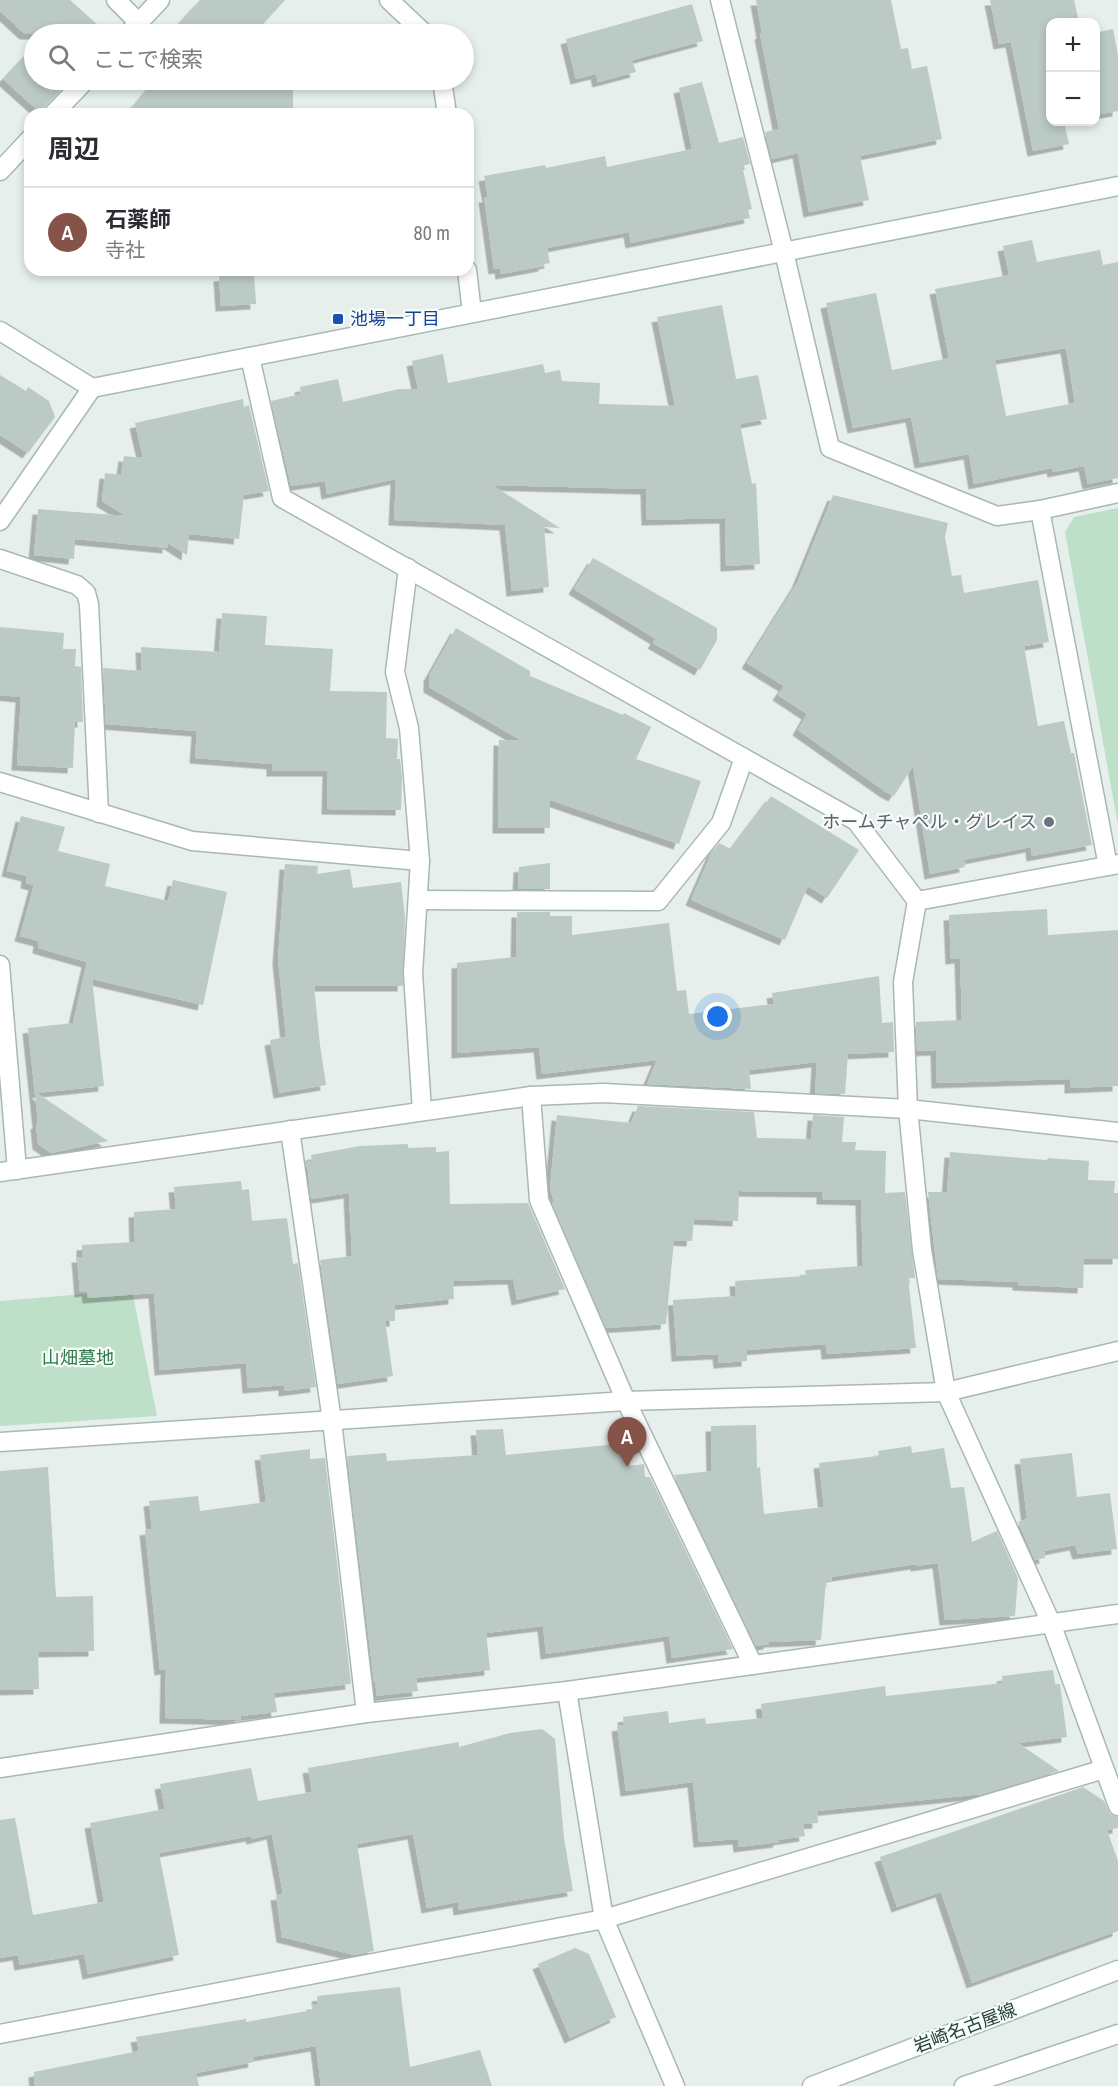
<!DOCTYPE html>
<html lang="ja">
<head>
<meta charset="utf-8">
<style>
  body { margin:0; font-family:"Archivo Narrow","Noto Sans JP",sans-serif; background:#f2f2f3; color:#2b2b33 }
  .controls { position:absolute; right:18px; top:18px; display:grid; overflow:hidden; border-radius:12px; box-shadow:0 3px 9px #0003 }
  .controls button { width:54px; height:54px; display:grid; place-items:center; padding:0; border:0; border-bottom:2px solid #e1e1e2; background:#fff; color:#2b2b33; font:30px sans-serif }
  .you { position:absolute; left:718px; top:1017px; width:21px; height:21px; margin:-15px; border:4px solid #fff; border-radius:50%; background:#1a73e8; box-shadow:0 0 0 9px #1a73e833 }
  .badge { display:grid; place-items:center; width:39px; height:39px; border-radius:50%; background:#855347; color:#fff; font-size:20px; font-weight:700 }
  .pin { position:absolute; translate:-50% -50px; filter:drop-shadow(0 2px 3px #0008) }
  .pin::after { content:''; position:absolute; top:32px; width:21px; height:18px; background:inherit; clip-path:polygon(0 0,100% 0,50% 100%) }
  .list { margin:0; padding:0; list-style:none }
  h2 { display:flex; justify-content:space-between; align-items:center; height:78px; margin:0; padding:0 24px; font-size:26px }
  h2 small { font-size:20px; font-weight:400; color:#7c7c81 }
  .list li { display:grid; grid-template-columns:39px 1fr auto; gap:18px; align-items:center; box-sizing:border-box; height:90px; padding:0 24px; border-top:2px solid #e1e1e2 }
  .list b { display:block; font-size:22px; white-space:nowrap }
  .list p { margin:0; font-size:20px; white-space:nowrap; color:#7c7c81 }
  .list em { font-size:20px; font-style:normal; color:#7c7c81 }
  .icon { flex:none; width:33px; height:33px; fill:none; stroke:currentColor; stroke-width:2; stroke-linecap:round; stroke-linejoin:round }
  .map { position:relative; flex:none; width:1118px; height:2086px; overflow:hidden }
  .search { position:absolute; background:#fff; box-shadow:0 3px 9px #0003; left:24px; top:24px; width:450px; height:66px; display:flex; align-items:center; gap:15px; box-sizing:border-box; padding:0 21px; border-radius:33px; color:#7c7c81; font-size:22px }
  .panel { position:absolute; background:#fff; box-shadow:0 3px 9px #0003; left:24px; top:108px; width:450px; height:168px; border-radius:18px }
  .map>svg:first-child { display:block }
  .green { fill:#bfe0c8 }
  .building { fill:#bbcac4; fill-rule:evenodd; filter:url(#shadow) }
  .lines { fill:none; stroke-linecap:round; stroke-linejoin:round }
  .street-casing { stroke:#a8b8b2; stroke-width:21 }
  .secondary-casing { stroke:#a4bbb3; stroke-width:21 }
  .street { stroke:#fff; stroke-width:18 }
  .secondary { stroke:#fff; stroke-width:18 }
  .transit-dot { fill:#1a4fb4; stroke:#f7fbf9; stroke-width:2 }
  .worship-dot { fill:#6b7280; stroke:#f7fbf9; stroke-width:2 }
  .labels { text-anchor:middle; stroke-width:4.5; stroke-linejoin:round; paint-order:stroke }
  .transit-label { font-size:18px; fill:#164399; stroke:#f7fbf9; text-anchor:start }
  .worship-label { font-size:18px; fill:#5b616d; stroke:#f7fbf9; text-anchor:end }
  .park-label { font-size:18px; fill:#2d7a4b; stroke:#f7fbf9 }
  .street-label { font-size:18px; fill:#24423a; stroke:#f7fbf9 }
</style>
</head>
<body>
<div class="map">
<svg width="1118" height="2086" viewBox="0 0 1118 2086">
  <defs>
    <filter id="shadow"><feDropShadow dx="-5.5" dy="5.5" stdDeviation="0" flood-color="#0004"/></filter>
  </defs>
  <rect width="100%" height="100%" fill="#e6efeb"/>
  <g class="green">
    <polygon points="1118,508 1118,825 1065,532 1074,517"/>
    <polygon points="132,1290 157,1416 0,1426 0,1301"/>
  </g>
  <g class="building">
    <polygon points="0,0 70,0 108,34 25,34 0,11"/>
    <polygon points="200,0 285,0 254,34 169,34"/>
    <polygon points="756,0 891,0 901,49 908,48 912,69 927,66 942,139 860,156 869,200 809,212 798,153 772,159 765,132 779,129 760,34 762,33"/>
    <polygon points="990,0 1074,0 1079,22 1050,22 1050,122 1064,122 1069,144 1033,151 1011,42 999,44"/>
    <polygon points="692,4 703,41 632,60 636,72 598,82 596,74 576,79 566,39"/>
    <polygon points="1113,29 1118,55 1118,111 1095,115 1095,33"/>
    <polygon points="24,56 34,66 34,80 50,80 61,90 45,106 42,114 3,79"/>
    <polygon points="155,80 293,80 293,114 127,114"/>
    <polygon points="702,82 719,143 743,137 750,164 742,166 752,209 748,210 750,218 631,243 629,232 547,248 550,263 544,264 544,266 501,274 500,268 494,269 484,197 488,197 484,176 545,165 546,168 605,156 607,167 692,149 679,88"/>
    <path d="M1032 240 1037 262 1100 250 1103 265 1118 262V478L1088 484 1084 466 1053 472 1052 468 974 484 969 454 920 463 911 417 853 428 826 303 876 293 892 370 949 358 935 289 1009 275 1003 246ZM1066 348 1075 403 1006 416 995 360Z"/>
    <polygon points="254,273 256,304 221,306 219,276"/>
    <polygon points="722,305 736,379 758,375 767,419 740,424 752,484 756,483 760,564 726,566 725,518 647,520 646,489 492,485 560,528 544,527 549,587 512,591 505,525 394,520 396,479 327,494 325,481 291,486 271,401 301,394 300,387 338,379 343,402 399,389 418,389 412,361 443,354 448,383 543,364 545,373 560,370 562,381 600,383 599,404 675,406 657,317"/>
    <polygon points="0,375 26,391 28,387 49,401 55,417 28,453 0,435"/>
    <polygon points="243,399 244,407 249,405 269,491 244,495 239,539 189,534 187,555 168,543 168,548 75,539 74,559 34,555 38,509 126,516 102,501 105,473 121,475 124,456 143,458 135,423"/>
    <polygon points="833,495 948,523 945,537 952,576 961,575 964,593 1038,580 1049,642 1024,646 1038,726 1064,721 1071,753 1074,753 1092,845 1032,856 1031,847 964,860 965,867 930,874 913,766 894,796 886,792 798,730 807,714 778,695 784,686 747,663 797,583"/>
    <polygon points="593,558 717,628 717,640 700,670 653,643 656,639 574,589"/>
    <polygon points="222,613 267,616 265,645 333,649 330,691 387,692 386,738 398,739 397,759 400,759 402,777 401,810 327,809 328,771 272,771 272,764 195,758 197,731 106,724 103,668 142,671 141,647 219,652"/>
    <polygon points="0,627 64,633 63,649 76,649 75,666 81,667 83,722 75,722 73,768 17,765 21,697 0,695"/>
    <polygon points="456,628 530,671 530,676 623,715 624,713 651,727 636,759 701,781 679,844 550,800 550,828 498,828 499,740 522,741 429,687 429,676"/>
    <polygon points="771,796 859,850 827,898 808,886 785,940 691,900 712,852 719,843 731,849"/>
    <polygon points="21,816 65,827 58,851 110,864 105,886 168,901 173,880 227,892 203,1005 92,979 104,1086 37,1093 108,1141 51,1153 38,1144 36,1124 38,1123 28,1028 73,1023 87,962 38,948 39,941 20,936 34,885 26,883 27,876 7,871"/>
    <polygon points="550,863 550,889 518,889 519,867"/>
    <polygon points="285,864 318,866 317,874 350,869 353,888 401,882 405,917 403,986 314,986 320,1045 326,1085 279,1093 270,1040 286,1037 278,959"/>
    <polygon points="1047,909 1048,935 1118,930 1118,1086 1070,1088 1070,1079 937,1083 936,1050 917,1051 916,1022 962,1020 960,958 951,959 949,915"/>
    <polygon points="517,912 550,912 550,916 572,916 572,935 669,923 677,991 686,990 689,1014 774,1004 772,993 879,976 882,1023 893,1022 894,1052 848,1054 845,1094 815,1093 817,1062 749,1070 751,1089 647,1084 657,1060 542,1074 539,1047 457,1053 457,963 516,957"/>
    <polygon points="638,1106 754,1112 757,1138 811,1139 813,1115 844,1117 842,1142 856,1142 855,1150 886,1151 885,1193 905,1192 915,1278 908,1278 916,1348 827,1354 826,1344 747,1350 747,1361 719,1363 718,1354 677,1356 673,1300 736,1296 735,1281 806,1276 805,1270 863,1266 861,1200 822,1199 822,1192 739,1191 738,1221 694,1219 692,1241 674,1240 666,1324 606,1328 552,1203 554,1202 550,1188 557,1115 631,1123"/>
    <polygon points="408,1144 408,1148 436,1147 436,1152 449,1151 450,1204 528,1203 565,1289 517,1300 513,1279 453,1281 454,1299 395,1305 395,1321 385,1321 393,1376 338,1384 320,1260 352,1256 349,1193 311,1199 307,1162 312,1161 311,1155 360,1146"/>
    <polygon points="950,1152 1047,1160 1048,1158 1089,1161 1088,1180 1115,1181 1114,1193 1118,1193 1118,1259 1084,1259 1083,1288 1018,1285 1018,1282 938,1279 928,1192 947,1192"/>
    <polygon points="241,1181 242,1190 249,1189 252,1221 287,1218 293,1264 298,1263 316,1387 284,1391 284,1385 248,1388 246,1363 160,1370 154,1293 88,1298 87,1291 80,1292 77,1257 82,1257 82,1245 135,1242 134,1212 176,1209 174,1187"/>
    <polygon points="756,1425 757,1468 760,1467 764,1514 824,1507 819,1463 879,1456 878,1451 911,1446 912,1453 944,1448 951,1488 964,1487 972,1542 997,1531 1018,1578 1015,1616 945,1620 938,1563 916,1566 916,1564 831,1577 832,1580 826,1581 821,1640 769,1642 769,1644 756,1646 674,1475 712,1471 711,1426"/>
    <polygon points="503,1429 506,1455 628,1443 630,1466 644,1464 645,1477 650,1477 733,1649 672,1658 669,1636 546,1654 543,1626 486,1633 490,1670 416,1678 418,1691 377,1696 375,1682 374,1682 347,1456 386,1453 387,1461 478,1455 476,1430"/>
    <polygon points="310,1449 310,1459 325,1458 351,1684 274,1693 277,1712 240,1716 241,1720 165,1718 166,1669 160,1670 145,1530 152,1529 149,1501 198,1496 200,1511 266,1502 260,1455"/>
    <polygon points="1072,1453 1077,1497 1110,1493 1117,1549 1078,1554 1075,1545 1044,1551 1045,1558 1035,1560 1018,1522 1027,1519 1020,1459"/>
    <polygon points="48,1467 56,1597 93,1596 94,1651 38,1652 39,1689 0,1690 0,1471"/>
    <polygon points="1053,1670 1055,1684 1060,1684 1067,1737 1018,1743 1059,1771 982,1794 817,1811 818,1823 803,1824 805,1836 778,1840 779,1842 739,1847 738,1839 699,1842 693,1782 626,1791 617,1726 624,1725 623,1717 668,1711 669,1723 705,1718 706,1724 763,1718 761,1704 885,1686 886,1696 1003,1683 1002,1676"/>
    <polygon points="542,1729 555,1739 564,1838 573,1891 459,1910 458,1902 427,1908 413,1834 357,1844 374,1951 354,1955 282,1937 276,1895 283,1894 272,1834 252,1839 251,1836 159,1853 179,1955 88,1974 84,1954 20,1965 18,1955 0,1958 0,1820 15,1818 33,1915 104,1902 90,1823 165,1809 160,1784 251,1768 258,1801 312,1792 308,1768 459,1742 459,1747 510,1733"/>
    <polygon points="1083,1787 1104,1801 1110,1814 1118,1817 1118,1828 1107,1830 1118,1861 1118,1931 972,1983 941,1892 897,1907 880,1857"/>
    <polygon points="575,1948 589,1954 616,2017 570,2038 538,1964"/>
    <polygon points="400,1987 410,2067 480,2050 492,2086 321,2086 316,2046 253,2057 254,2062 196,2073 199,2086 35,2086 34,2072 139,2051 136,2037 246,2019 246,2022 313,2010 312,2004 318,2004 317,1996"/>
  </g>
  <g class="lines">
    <defs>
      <g id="street">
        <polyline points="116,0 139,23"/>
        <polyline points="389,0 425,34"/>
        <polyline points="720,0 784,252 830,448 997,516 1040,510 1118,493"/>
        <polyline points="442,80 447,114"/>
        <polyline points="467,270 472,313"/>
        <polyline points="250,357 282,498 856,821 917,901 903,982 908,1109 922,1250 946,1392 1051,1623 1118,1806"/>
        <polyline points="1040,510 1108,866"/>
        <polyline points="0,521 92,388"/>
        <polyline points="0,559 77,585 86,593 89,604 99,813"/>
        <polyline points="408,568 395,672 409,728 420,861 413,973 422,1111"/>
        <polyline points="0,782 192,841 420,861"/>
        <polyline points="418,900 658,901 721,823 744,758"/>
        <polyline points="917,901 1118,864"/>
        <polyline points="0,965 17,1170"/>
        <polyline points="531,1096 539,1200 626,1401 753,1665"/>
        <polyline points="290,1130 332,1421 366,1713"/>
        <polyline points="0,1172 531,1096 603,1093 908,1109 1118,1132"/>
        <polyline points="0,1442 626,1401 946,1392 1118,1351"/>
        <polyline points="567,1691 604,1919 675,2086"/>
        <polyline points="0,1768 366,1713 567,1691 1118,1614"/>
        <polyline points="0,2034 604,1919 1104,1769"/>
      </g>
      <g id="secondary">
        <polyline points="128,34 160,0"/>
        <polyline points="53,114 86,80"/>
        <polyline points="0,171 30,139"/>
        <polyline points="0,331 92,388 1118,186"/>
        <polyline points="812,2086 1118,1970"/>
        <polyline points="964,2086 1118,2034"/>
      </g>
    </defs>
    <use href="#street" class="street-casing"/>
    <use href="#secondary" class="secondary-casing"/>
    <use href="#street" class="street"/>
    <use href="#secondary" class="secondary"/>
  </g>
  <rect class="transit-dot" x="332" y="313" width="12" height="12" rx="3"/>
  <circle class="worship-dot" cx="1049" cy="822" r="6"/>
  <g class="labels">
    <g class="transit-label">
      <text x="350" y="325">池場一丁目</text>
    </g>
    <g class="worship-label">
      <text x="1037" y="828">ホームチャペル・グレイス</text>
    </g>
    <g class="park-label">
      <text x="78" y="1364">山畑墓地</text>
    </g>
    <g class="street-label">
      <text transform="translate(965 2028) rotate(-21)" y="6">岩崎名古屋線</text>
    </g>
  </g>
</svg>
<div class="controls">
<button>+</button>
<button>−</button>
</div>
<div class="you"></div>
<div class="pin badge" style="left:627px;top:1467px">A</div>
<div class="search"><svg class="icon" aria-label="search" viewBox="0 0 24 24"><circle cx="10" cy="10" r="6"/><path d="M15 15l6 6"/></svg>ここで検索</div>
<section class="panel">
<h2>周辺<small></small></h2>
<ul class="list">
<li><span class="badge">A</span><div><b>石薬師</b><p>寺社</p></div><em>80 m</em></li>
</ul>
</section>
</div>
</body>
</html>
